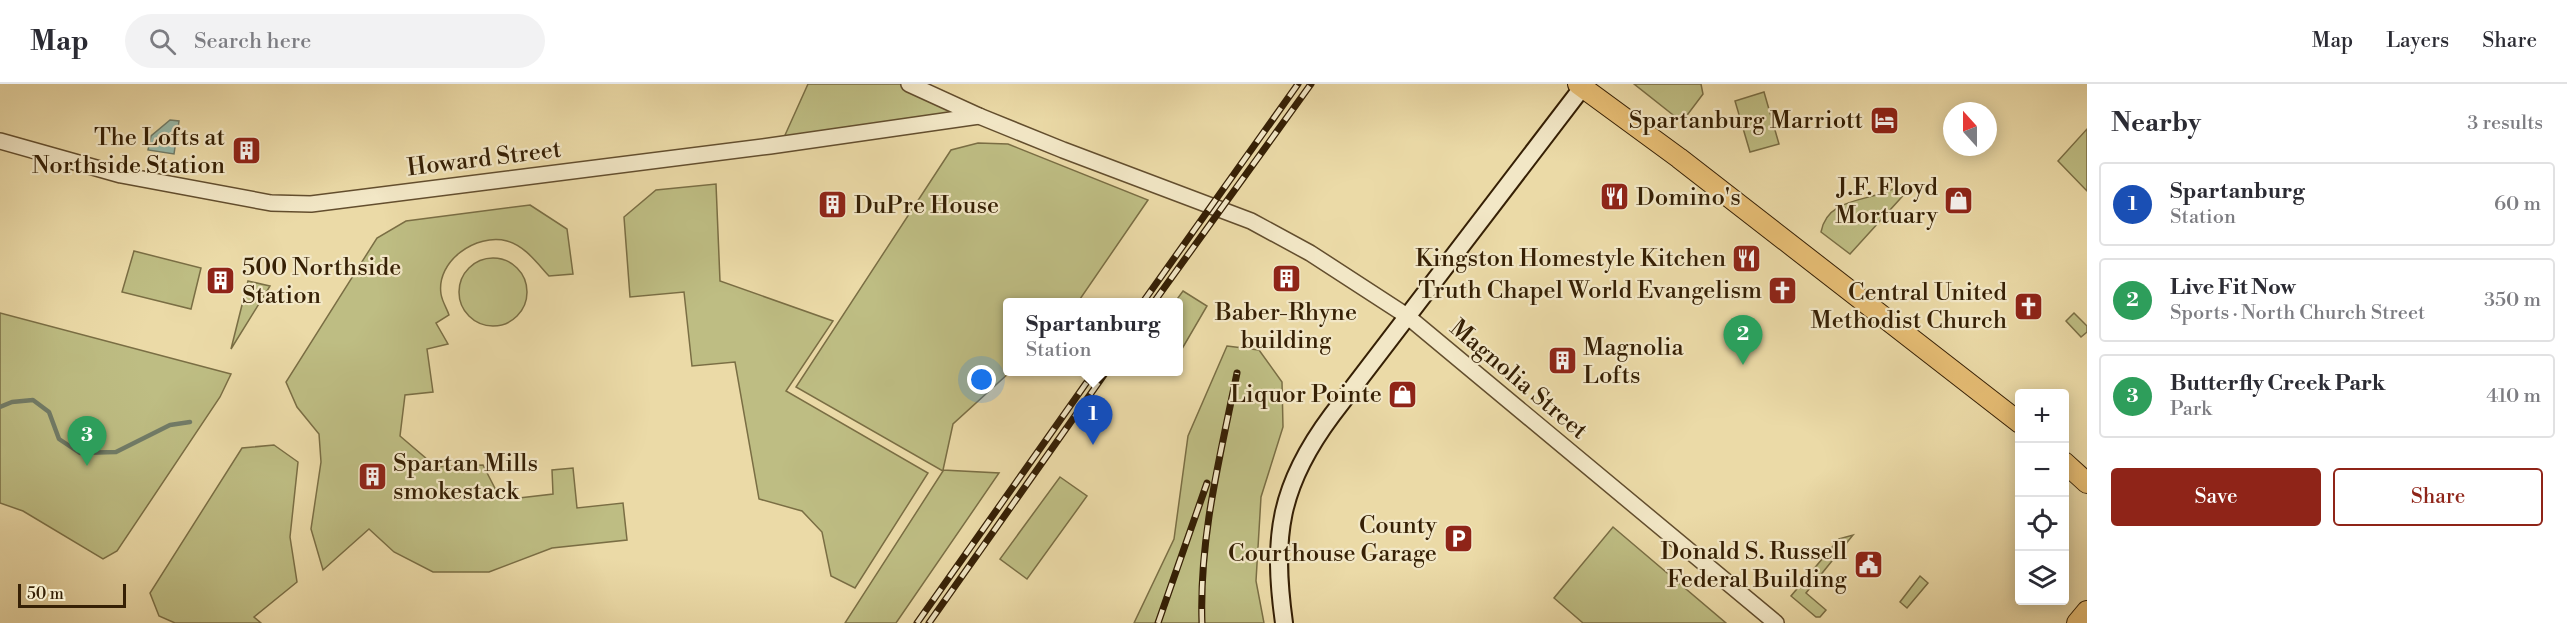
<!DOCTYPE html>
<html lang="en">
<head>
<meta charset="utf-8">
<style>
  body { margin:0; font-family:"Libre Bodoni",serif; background:#f2f2f3; color:#2b2b33 }
  .controls { position:absolute; right:18px; bottom:18px; display:grid; overflow:hidden; border-radius:6px; box-shadow:0 3px 15px #0003 }
  .controls button { width:54px; height:54px; display:grid; place-items:center; padding:0; border:0; border-bottom:2px solid #e1e1e2; background:#fff; color:#2b2b33; font:30px sans-serif }
  .compass { position:absolute; left:1943px; top:18px; width:54px; height:54px; border-radius:50%; background:#fff; box-shadow:0 3px 15px #0003; rotate:339deg }
  .scale { position:absolute; left:18px; bottom:15px; width:108px; box-sizing:border-box; padding-left:6px; border:3px solid #362005; border-top:0; font-size:16px; line-height:21px; white-space:nowrap; color:#362005; -webkit-text-stroke:4px #f2e7c6; paint-order:stroke }
  .you { position:absolute; left:982px; top:296px; width:21px; height:21px; margin:-15px; border:4px solid #fff; border-radius:50%; background:#1a73e8; box-shadow:0 0 0 9px #1a73e833 }
  .badge { display:grid; place-items:center; width:39px; height:39px; border-radius:50%; background:#8f2418; color:#fff; font-size:20px; font-weight:700 }
  .pin { position:absolute; translate:-50% -50px; filter:drop-shadow(0 2px 3px #0008) }
  .pin::after { content:''; position:absolute; top:32px; width:21px; height:18px; background:inherit; clip-path:polygon(0 0,100% 0,50% 100%) }
  .popup { position:absolute; left:1003px; top:214px; width:180px; height:78px; box-sizing:border-box; display:grid; place-content:center; border-radius:6px; background:#fff; filter:drop-shadow(0 2px 4px #0005); font-size:20px; white-space:nowrap; color:#7c7c81 }
  .popup b { font-size:22px; color:#2b2b33 }
  .popup::after { content:''; position:absolute; left:50%; top:100%; margin-left:-12px; border:12px solid transparent; border-top-color:#fff }
  .list { margin:0; padding:0; list-style:none }
  h2 { display:flex; justify-content:space-between; align-items:center; height:78px; margin:0; padding:0 24px; font-size:26px }
  h2 small { font-size:20px; font-weight:400; color:#7c7c81 }
  .list li { display:grid; grid-template-columns:39px 1fr auto; gap:18px; align-items:center; box-sizing:border-box; height:84px; margin:0 12px 12px; padding:0 12px; border:2px solid #e1e1e2; border-radius:6px }
  .list b { display:block; font-size:22px; white-space:nowrap }
  .list p { margin:0; font-size:20px; white-space:nowrap; color:#7c7c81 }
  .list em { font-size:20px; font-style:normal; color:#7c7c81 }
  .actions { display:flex; gap:12px; padding:18px 24px }
  .actions a { flex:1; padding:14px 0; border:2px solid #8f2418; border-radius:6px; text-align:center; font-size:21px; color:#8f2418 }
  .actions .main { background:#8f2418; color:#fff }
  .icon { flex:none; width:33px; height:33px; fill:none; stroke:currentColor; stroke-width:2; stroke-linecap:round; stroke-linejoin:round }
  .map { position:relative; flex:none; width:2087px; height:539px; overflow:hidden }
  header { display:flex; align-items:center; gap:36px; box-sizing:border-box; height:84px; padding:0 30px; background:#fff; border-bottom:2px solid #e1e1e2 }
  header strong { font-size:28px }
  nav { display:flex; gap:33px; margin-inline-start:auto; font-size:21px }
  .search { width:420px; height:54px; background:#f2f2f3; display:flex; align-items:center; gap:15px; box-sizing:border-box; padding:0 21px; border-radius:33px; color:#7c7c81; font-size:22px }
  main { display:flex }
  aside { flex:1; background:#fff }
  .map>svg:first-child { display:block }
  .green { fill:#bebd83; stroke:#7a6e44; stroke-width:1.5 }
  .water { fill:#98baaa; stroke:#717c68; stroke-width:1.5 }
  .lines { fill:none; stroke-linecap:round; stroke-linejoin:round }
  .stream { stroke:#717c68; stroke-width:4.5 }
  .tertiary-casing { stroke:#634e2e; stroke-width:18 }
  .secondary-casing { stroke:#362005; stroke-width:20 }
  .primary-casing { stroke:#362005; stroke-width:22 }
  .tertiary { stroke:#f2e7c6; stroke-width:15 }
  .secondary { stroke:#f2e7c6; stroke-width:16 }
  .primary { stroke:#e6bd74; stroke-width:20 }
  .rail-casing { stroke:#362005; stroke-width:7 }
  .rail { stroke:#f2e7c6; stroke-width:4.5; stroke-dasharray:14; stroke-linecap:butt }
  .labels { text-anchor:middle; stroke-width:4.5; stroke-linejoin:round; paint-order:stroke }
  .poi-label { font-size:24px; fill:#362005; stroke:#f2e7c6; text-anchor:end }
  .street-label { font-size:24px; fill:#362005; stroke:#f2e7c6 }
</style>
</head>
<body>
<header>
<strong>Map</strong>
<div class="search"><svg class="icon" aria-label="search" viewBox="0 0 24 24"><circle cx="10" cy="10" r="6"/><path d="M15 15l6 6"/></svg>Search here</div>
<nav><a>Map</a><a>Layers</a><a>Share</a></nav>
</header>
<main>
<div class="map">
<svg width="2087" height="539" viewBox="0 0 2087 539">
  <rect width="100%" height="100%" fill="#ebdaa7"/>
  <filter id="stains"><feTurbulence type="fractalNoise" baseFrequency=".00333" numOctaves="4"/><feColorMatrix values="0 0 0 0 .2 0 0 0 0 .09 0 0 0 0 .02 0 0 0 .5 -.17"/></filter>
  <radialGradient id="worn" r=".72"><stop offset=".6" stop-color="#630" stop-opacity="0"/><stop offset="1" stop-color="#630" stop-opacity=".3"/></radialGradient>
  <g class="green">
    <polygon points="808,0 909,0 979,32 781,60"/>
    <polygon points="1634,0 1701,0 1703,10 1682,38"/>
    <polygon points="1764,8 1779,60 1750,68 1735,17"/>
    <polygon points="2087,45 2087,107 2058,77"/>
    <polygon points="978,59 1008,60 1148,116 1078,218 1008,218 1008,288 1010,288 953,340 943,386 999,389 896,539 845,539 943,387 796,303 951,66"/>
    <polygon points="716,100 720,197 833,237 786,307 928,389 855,504 831,492 822,448 802,427 759,415 735,278 692,282 684,208 630,213 624,133 656,106"/>
    <path d="M1903 100 1909 105 1850 170 1821 148C1827 116 1862 117 1886 108 1892 106 1897 103 1903 100Z"/>
    <path d="M530 121 567 145 573 190 549 192C537 179 525 162 507 157 476 149 436 177 441 210 442 217 447 225 449 231L436 239 448 260 427 265 433 308 405 311 400 352 428 376 431 383 483 381 501 416 553 410 552 386 573 384 577 424 623 419 627 456 552 464 489 488H433L394 468 369 445 323 486 311 445 321 378 319 350 297 323 286 298 377 154 406 137Z"/>
    <polygon points="134,167 201,184 191,225 122,208"/>
    <circle cx="493" cy="208" r="34"/>
    <polygon points="248,197 270,202 231,265"/>
    <polygon points="1183,207 1207,222 1179,270 1178,218 1175,218"/>
    <polygon points="0,229 231,290 220,313 117,467 103,475 23,427 0,419"/>
    <polygon points="2074,229 2087,242 2087,248 2081,253 2066,237"/>
    <polygon points="1227,262 1259,266 1282,298 1283,343 1261,413 1256,497 1264,539 1134,539 1174,455 1188,352"/>
    <polygon points="274,361 298,378 290,453 297,498 254,533 261,539 175,539 159,532 150,509 242,364"/>
    <polygon points="1060,393 1087,412 1027,495 1000,475"/>
    <polygon points="1613,443 1726,539 1583,539 1554,514"/>
    <polygon points="1853,451 1806,509 1826,526 1820,533 1816,533 1791,512 1839,455"/>
    <polygon points="1920,492 1928,499 1907,524 1900,518"/>
  </g>
  <polygon class="water" points="170,36 179,37 174,70 148,66 151,52"/>
  <g class="lines">
    <polyline class="stream" points="0,323 12,318 33,316 49,328 59,355 80,369 116,368 170,341 190,338"/>
    <defs>
      <g id="tertiary">
        <polyline points="909,0 979,32 1063,66 1251,137 1310,169 1407,232 1776,539"/>
        <polyline points="0,57 121,91 271,119 311,120 770,62 979,32"/>
      </g>
      <path id="secondary" d="M1284 539C1272 453 1279 402 1332 331L1585 0"/>
      <g id="primary">
        <polyline points="1578,0 1679,74 2020,339"/>
        <polyline points="2064,378 2087,399"/>
        <polyline points="2077,539 2087,527"/>
      </g>
    </defs>
    <use href="#tertiary" class="tertiary-casing"/>
    <use href="#secondary" class="secondary-casing"/>
    <use href="#primary" class="primary-casing"/>
    <use href="#tertiary" class="tertiary"/>
    <use href="#secondary" class="secondary"/>
    <use href="#primary" class="primary"/>
    <defs>
      <g id="rail">
        <polyline points="1143,218 1298,0"/>
        <polyline points="1154,218 1311,0"/>
        <polyline points="917,539 1094,288"/>
        <polyline points="929,539 1106,288"/>
        <polyline points="1158,539 1207,399"/>
        <path d="M1202 539C1199 454 1220 373 1237 289"/>
      </g>
    </defs>
    <use href="#rail" class="rail-casing"/>
    <use href="#rail" class="rail"/>
  </g>
  <defs>
    <symbol id="hotel-square" viewBox="-11 -11 22 22"><rect x="-9" y="-9" width="18" height="18" rx="4" fill="#8f2418" stroke="#f2e7c6"/><path d="M-6-4.5h1.5V1H6V5H4.5V3h-9V5H-6ZM-4 0a1.8 1.8 0 1 1 3.6 0ZM.5 0V-2.5h3Q6-2.5 6 0Z" fill="#fff"/></symbol>
    <symbol id="building-square" viewBox="-11 -11 22 22"><rect x="-9" y="-9" width="18" height="18" rx="4" fill="#8f2418" stroke="#f2e7c6"/><path d="M-4-6H4V6H1V3H-1V6H-4ZM-2.5-4.3h1.7v1.8h-1.7ZM.8-4.3h1.7v1.8H.8ZM-2.5-1h1.7V.8h-1.7ZM.8-1h1.7V.8H.8Z" fill="#fff"/></symbol>
    <symbol id="restaurant-square" viewBox="-11 -11 22 22"><rect x="-9" y="-9" width="18" height="18" rx="4" fill="#8f2418" stroke="#f2e7c6"/><path d="M-5-6h1v4h1v-4h1v4h1v-4h1v5L-1.5 .5V6h-2V.5L-5-1ZM5-6V6H3V1.5H1.5Q1.5-4 5-6Z" fill="#fff"/></symbol>
    <symbol id="shop-square" viewBox="-11 -11 22 22"><rect x="-9" y="-9" width="18" height="18" rx="4" fill="#8f2418" stroke="#f2e7c6"/><path d="M-5-2.5h2.3a2.7 3.5 0 0 1 5.4 0H5L5.5 6h-11ZM-1.5-2.5h3a1.5 2.3 0 0 0-3 0Z" fill="#fff"/></symbol>
    <symbol id="church-square" viewBox="-11 -11 22 22"><rect x="-9" y="-9" width="18" height="18" rx="4" fill="#8f2418" stroke="#f2e7c6"/><path d="M-1.2-6h2.4v3.5h3.3v2.4h-3.3V6h-2.4V-.1h-3.3v-2.4h3.3Z" fill="#fff"/></symbol>
    <symbol id="parking-square" viewBox="-11 -11 22 22"><rect x="-9" y="-9" width="18" height="18" rx="4" fill="#8f2418" stroke="#f2e7c6"/><path d="M-3.5-5.5H1a3.5 3.5 0 0 1 0 7H-1V5.5H-3.5ZM-1-3.4V-.6H.8a1.4 1.4 0 0 0 0-2.8Z" fill="#fff"/></symbol>
    <symbol id="civic-square" viewBox="-11 -11 22 22"><rect x="-9" y="-9" width="18" height="18" rx="4" fill="#8f2418" stroke="#f2e7c6"/><path d="M-.6-6.5H3V-4.5H.6V-3L4-1V1h2V6H-6V1h2V-1L-.6-3ZM-1.2 2.5V6h2.4V2.5Z" fill="#fff"/></symbol>
  </defs>
  <g fill-rule="evenodd">
    <use href="#hotel-square" x="1868" y="20" width="33" height="33"/>
    <use href="#building-square" x="230" y="50" width="33" height="33"/>
    <use href="#restaurant-square" x="1598" y="96" width="33" height="33"/>
    <use href="#shop-square" x="1942" y="100" width="33" height="33"/>
    <use href="#building-square" x="816" y="104" width="33" height="33"/>
    <use href="#restaurant-square" x="1730" y="158" width="33" height="33"/>
    <use href="#building-square" x="1270" y="178" width="33" height="33"/>
    <use href="#building-square" x="204" y="180" width="33" height="33"/>
    <use href="#church-square" x="1766" y="190" width="33" height="33"/>
    <use href="#church-square" x="2012" y="206" width="33" height="33"/>
    <use href="#building-square" x="1546" y="260" width="33" height="33"/>
    <use href="#shop-square" x="1386" y="294" width="33" height="33"/>
    <use href="#building-square" x="356" y="376" width="33" height="33"/>
    <use href="#parking-square" x="1442" y="438" width="33" height="33"/>
    <use href="#civic-square" x="1852" y="464" width="33" height="33"/>
  </g>
  <g class="labels">
    <g class="poi-label">
      <text x="1863" y="44">Spartanburg Marriott</text>
      <text x="225" y="61">The Lofts at<tspan x="225" dy="28">Northside Station</tspan></text>
      <text x="1938" y="111">J.F. Floyd<tspan x="1938" dy="28">Mortuary</tspan></text>
      <text x="1636" y="121" text-anchor="start">Domino's</text>
      <text x="854" y="129" text-anchor="start">DuPre House</text>
      <text x="1726" y="182">Kingston Homestyle Kitchen</text>
      <text x="242" y="191" text-anchor="start">500 Northside<tspan x="242" dy="28">Station</tspan></text>
      <text x="1762" y="214">Truth Chapel World Evangelism</text>
      <text x="2007" y="216">Central United<tspan x="2007" dy="28">Methodist Church</tspan></text>
      <text x="1286" y="236" text-anchor="middle">Baber-Rhyne<tspan x="1286" dy="28">building</tspan></text>
      <text x="1583" y="271" text-anchor="start">Magnolia<tspan x="1583" dy="28">Lofts</tspan></text>
      <text x="1382" y="318">Liquor Pointe</text>
      <text x="393" y="387" text-anchor="start">Spartan Mills<tspan x="393" dy="28">smokestack</tspan></text>
      <text x="1437" y="449">County<tspan x="1437" dy="28">Courthouse Garage</tspan></text>
      <text x="1847" y="475">Donald S. Russell<tspan x="1847" dy="28">Federal Building</tspan></text>
    </g>
    <g class="street-label">
      <text transform="translate(484 74) rotate(-7)" y="8">Howard Street</text>
      <text transform="translate(1519 295) rotate(40)" y="8">Magnolia Street</text>
    </g>
  </g>
  <rect width="100%" height="100%" filter="url(#stains)"/>
  <rect width="100%" height="100%" fill="url(#worn)"/>
</svg>
<div class="controls">
<button>+</button>
<button>−</button>
<button><svg class="icon" aria-label="locate" viewBox="0 0 24 24"><circle cx="12" cy="12" r="6"/><path d="M12 2v4M12 18v4M2 12h4M18 12h4"/></svg></button>
<button><svg class="icon" aria-label="layers" viewBox="0 0 24 24"><path d="M12 4l9 5-9 5-9-5zM3 14l9 5 9-5"/></svg></button>
</div>
<svg class="compass" viewBox="-18 -18 36 36"><path d="M0-13l5 13h-10z" fill="#e53935"/><path d="M0 13l5-13h-10z" fill="#7c7c81"/></svg>
<div class="scale">50 m</div>
<div class="you"></div>
<div class="pin badge" style="left:1093px;top:361px;background:#1a4fb4">1</div>
<div class="popup"><b>Spartanburg</b>Station</div>
<div class="pin badge" style="left:1743px;top:281px;background:#2e9e5b">2</div>
<div class="pin badge" style="left:87px;top:382px;background:#2e9e5b">3</div>
</div>
<aside>
<h2>Nearby<small>3 results</small></h2>
<ul class="list">
<li><span class="badge" style="background:#1a4fb4">1</span><div><b>Spartanburg</b><p>Station</p></div><em>60 m</em></li>
<li><span class="badge" style="background:#2e9e5b">2</span><div><b>Live Fit Now</b><p>Sports · North Church Street</p></div><em>350 m</em></li>
<li><span class="badge" style="background:#2e9e5b">3</span><div><b>Butterfly Creek Park</b><p>Park</p></div><em>410 m</em></li>
</ul>
<div class="actions"><a class="main">Save</a><a>Share</a></div>
</aside>
</main>
</body>
</html>
